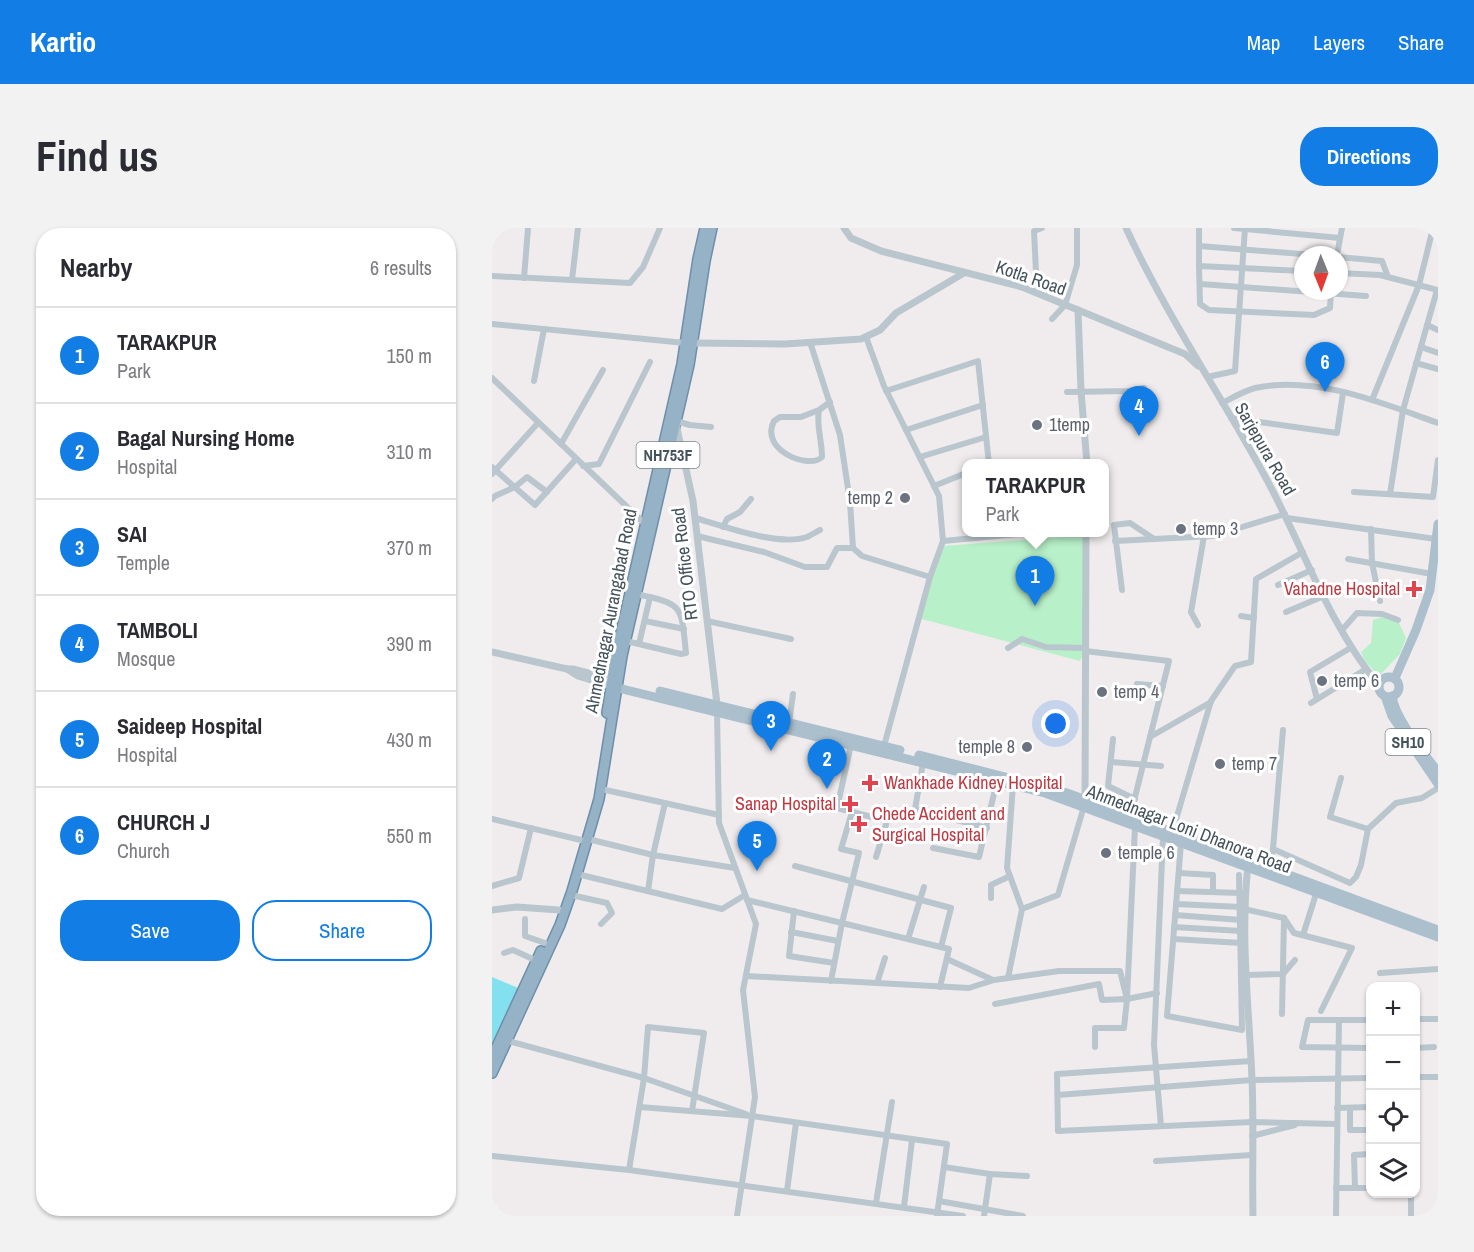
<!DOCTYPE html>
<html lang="en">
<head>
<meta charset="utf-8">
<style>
  body { margin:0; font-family:"Archivo Narrow",sans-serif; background:#f2f2f3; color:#2b2b33 }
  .controls { position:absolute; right:18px; bottom:18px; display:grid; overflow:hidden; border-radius:12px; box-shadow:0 2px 4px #0004 }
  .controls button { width:54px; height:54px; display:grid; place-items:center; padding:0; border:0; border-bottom:2px solid #e1e1e2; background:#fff; color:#2b2b33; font:30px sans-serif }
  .compass { position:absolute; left:802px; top:18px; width:54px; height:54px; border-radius:50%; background:#fff; box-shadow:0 2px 4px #0004; rotate:179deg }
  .you { position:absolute; left:564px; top:496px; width:21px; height:21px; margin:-15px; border:4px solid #fff; border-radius:50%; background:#1a73e8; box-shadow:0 0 0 9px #1a73e833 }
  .badge { display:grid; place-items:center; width:39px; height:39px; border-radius:50%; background:#127de4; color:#fff; font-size:20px; font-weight:700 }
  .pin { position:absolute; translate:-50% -50px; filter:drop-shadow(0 2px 3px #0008) }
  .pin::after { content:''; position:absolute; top:32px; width:21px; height:18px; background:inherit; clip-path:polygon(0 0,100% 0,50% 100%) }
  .popup { position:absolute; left:470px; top:231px; width:147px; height:78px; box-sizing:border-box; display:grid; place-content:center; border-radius:12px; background:#fff; filter:drop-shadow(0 2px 4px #0005); font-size:20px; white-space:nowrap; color:#7c7c81 }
  .popup b { font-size:22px; color:#2b2b33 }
  .popup::after { content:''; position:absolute; left:50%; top:100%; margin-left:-12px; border:12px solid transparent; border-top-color:#fff }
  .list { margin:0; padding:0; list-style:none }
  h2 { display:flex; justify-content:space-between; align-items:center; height:78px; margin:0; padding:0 24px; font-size:26px }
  h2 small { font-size:20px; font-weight:400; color:#7c7c81 }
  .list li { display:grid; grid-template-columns:39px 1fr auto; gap:18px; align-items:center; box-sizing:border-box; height:96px; padding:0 24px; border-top:2px solid #e1e1e2 }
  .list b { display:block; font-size:22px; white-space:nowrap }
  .list p { margin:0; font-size:20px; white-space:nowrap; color:#7c7c81 }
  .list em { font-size:20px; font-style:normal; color:#7c7c81 }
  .actions { display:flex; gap:12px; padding:18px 24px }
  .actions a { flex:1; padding:14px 0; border:2px solid #127de4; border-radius:24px; text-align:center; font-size:21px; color:#127de4 }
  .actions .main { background:#127de4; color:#fff }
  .icon { flex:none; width:33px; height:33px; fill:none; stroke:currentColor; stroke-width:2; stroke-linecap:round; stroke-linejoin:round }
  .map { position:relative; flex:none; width:946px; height:988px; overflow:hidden; border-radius:24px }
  header { display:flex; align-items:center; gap:36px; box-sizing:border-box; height:84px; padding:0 30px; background:#127de4; color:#fff }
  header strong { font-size:28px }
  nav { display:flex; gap:33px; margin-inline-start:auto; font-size:21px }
  .intro { display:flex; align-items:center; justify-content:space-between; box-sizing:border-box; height:144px; padding:0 36px }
  h1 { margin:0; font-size:42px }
  .button { padding:15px 27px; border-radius:24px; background:#127de4; color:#fff; font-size:21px; font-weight:700 }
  main { display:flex; gap:36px; padding:0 36px }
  aside { flex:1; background:#fff; border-radius:24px; box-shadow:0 2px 4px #0004 }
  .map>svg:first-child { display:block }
  .green { fill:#b8f0c9 }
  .water { fill:#83e1ef }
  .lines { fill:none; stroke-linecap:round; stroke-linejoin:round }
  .trunk-casing { stroke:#6d8faa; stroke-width:12 }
  .minor { stroke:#bac6cd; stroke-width:6 }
  .tertiary { stroke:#bac6cd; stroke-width:7 }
  .primary { stroke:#abbfcd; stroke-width:9 }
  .trunk { stroke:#96b2c6; stroke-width:9 }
  .worship-dot { fill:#6b7280; stroke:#fff; stroke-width:2 }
  .health-dot { fill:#e0444e; stroke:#fff; stroke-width:2 }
  .labels { text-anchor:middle; stroke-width:6; stroke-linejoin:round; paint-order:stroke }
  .shield { fill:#fff; stroke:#7c868c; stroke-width:1.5 }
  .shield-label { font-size:16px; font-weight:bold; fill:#44525b }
  .street-label { font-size:18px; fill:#44525b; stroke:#fff }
  .worship-label { font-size:18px; fill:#5b616d; stroke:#fff; text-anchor:start }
  .health-label { font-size:18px; fill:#be3a42; stroke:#fff; text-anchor:end }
</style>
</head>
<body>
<header>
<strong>Kartio</strong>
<nav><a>Map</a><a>Layers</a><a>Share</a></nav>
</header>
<div class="intro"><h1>Find us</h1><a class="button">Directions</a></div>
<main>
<aside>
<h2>Nearby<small>6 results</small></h2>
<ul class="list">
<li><span class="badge">1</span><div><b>TARAKPUR</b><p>Park</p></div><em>150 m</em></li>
<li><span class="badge">2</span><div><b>Bagal Nursing Home</b><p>Hospital</p></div><em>310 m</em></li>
<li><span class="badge">3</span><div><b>SAI</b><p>Temple</p></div><em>370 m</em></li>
<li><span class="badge">4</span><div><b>TAMBOLI</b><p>Mosque</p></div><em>390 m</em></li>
<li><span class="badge">5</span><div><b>Saideep Hospital</b><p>Hospital</p></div><em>430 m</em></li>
<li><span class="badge">6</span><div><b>CHURCH J</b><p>Church</p></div><em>550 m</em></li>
</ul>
<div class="actions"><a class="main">Save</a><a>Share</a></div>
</aside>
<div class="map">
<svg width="946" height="988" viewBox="0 0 946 988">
  <rect width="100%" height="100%" fill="#f0eced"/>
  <g class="green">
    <polygon points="596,307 593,423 588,433 426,390 451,318"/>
    <polygon points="890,389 907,395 914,410 908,426 887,448 873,433 869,424 879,415 881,392"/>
  </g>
  <polygon class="water" points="0,749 31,762 0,829"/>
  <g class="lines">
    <defs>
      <g id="trunk">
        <polyline points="115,485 124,426 190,136 206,31 213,0"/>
        <polyline points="0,829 49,723"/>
        <polyline points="0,845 68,697 80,663 107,571 130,428 197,137 213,33 220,0"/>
      </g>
    </defs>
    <use href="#trunk" class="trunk-casing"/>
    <g class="minor">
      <polyline points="707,0 707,38"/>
      <polyline points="742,0 848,10"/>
      <polyline points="707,18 823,27"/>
      <polyline points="845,27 850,0"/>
      <polyline points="847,29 890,33 896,49"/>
      <polyline points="811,43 707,38 708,76 717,82 822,87 838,80 839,63"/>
      <polyline points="847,45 888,47 946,62"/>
      <polyline points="0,48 138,55 151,39 168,0"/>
      <polyline points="32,50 36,0"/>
      <polyline points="80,52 86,0"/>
      <polyline points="708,56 874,68"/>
      <polyline points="545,65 542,3 550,0"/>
      <polyline points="560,91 573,77 585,37 585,0"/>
      <polyline points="0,96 193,115"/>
      <polyline points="935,97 946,102"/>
      <polyline points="374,109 392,158 447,268 451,313 546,304"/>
      <polyline points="318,114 348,207 358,274 361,320 370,328 438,349 392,518"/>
      <polyline points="929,119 946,125"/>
      <polyline points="924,135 946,141"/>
      <polyline points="715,149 743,143 753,0"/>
      <polyline points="0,150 153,296"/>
      <polyline points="42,153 52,101"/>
      <polyline points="394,163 486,133 497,236"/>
      <polyline points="575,164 637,163 652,160"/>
      <polyline points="880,172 927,57 941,0"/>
      <path d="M730 175C740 170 752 163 763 160 824 147 890 175 946 195"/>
      <path d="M327 182 309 189H288L282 193C267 222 317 242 330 229 330 212 324 198 327 182L338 174"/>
      <polyline points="739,190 845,205 851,165"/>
      <polyline points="184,193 198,197 219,199"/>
      <polyline points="414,202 491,177"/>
      <polyline points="69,216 111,142"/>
      <polyline points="428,229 494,209"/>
      <polyline points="91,238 107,236 158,134"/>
      <polyline points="0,239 43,277 84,231"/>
      <polyline points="0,246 46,195"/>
      <polyline points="442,258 474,245"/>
      <polyline points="862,264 941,269 946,232"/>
      <polyline points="898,266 911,182 945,62"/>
      <polyline points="0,271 3,268 23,259 35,249 55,264"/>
      <path d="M203 290C231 298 287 319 315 309 319 307 324 304 328 302"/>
      <polyline points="795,290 944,311"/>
      <polyline points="231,299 235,291 248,284 259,271"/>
      <polyline points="879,301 880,335 888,373"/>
      <polyline points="205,308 272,324 313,339 335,339 345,320 361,320"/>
      <polyline points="623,313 721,308 793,286"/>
      <polyline points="856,331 940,346"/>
      <polyline points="438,349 451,313"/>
      <polyline points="786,357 820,342"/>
      <polyline points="630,362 622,297 638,295 662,311"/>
      <polyline points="794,384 832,368"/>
      <polyline points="749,388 762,390"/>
      <polyline points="153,393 192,401"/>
      <polyline points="215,393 299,411"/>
      <polyline points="706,397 699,384 712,308"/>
      <polyline points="850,402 865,385 890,386 906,392"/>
      <path d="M134 413 189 426 194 425C189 377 192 376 144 366"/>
      <polyline points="147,416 158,369"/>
      <polyline points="516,420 530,411 554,419 593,420"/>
      <polyline points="593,423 677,433 638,589"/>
      <polyline points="645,456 671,458"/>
      <polyline points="825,471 818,444 860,419"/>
      <polyline points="819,475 874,441"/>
      <polyline points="225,483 227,595 264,696 251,762 263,869 245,988"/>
      <polyline points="297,495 301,466"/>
      <polyline points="658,509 719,474"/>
      <polyline points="621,511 616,558 643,571"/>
      <polyline points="359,517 345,580 395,593 384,629"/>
      <polyline points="619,534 669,538"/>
      <polyline points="431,535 423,581 495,600"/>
      <polyline points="849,550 838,589 876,601"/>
      <polyline points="521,557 515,640 530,681"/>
      <polyline points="109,561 227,587"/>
      <polyline points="0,591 89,612"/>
      <polyline points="643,599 635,771 665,765"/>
      <polyline points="680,605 719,473 743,438 759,434 764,351 811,324"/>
      <polyline points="96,611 161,627 243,640"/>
      <polyline points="689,615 675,788 750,802 747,647"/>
      <polyline points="441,620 487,629 505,553"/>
      <polyline points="781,621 858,655 864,649 869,637 876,601 904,575 930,570 946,560"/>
      <polyline points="303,638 459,680 449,719"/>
      <polyline points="777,640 781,621 791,502"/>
      <polyline points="687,645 721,647 721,664"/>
      <polyline points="85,646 230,681 253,667"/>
      <polyline points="0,658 27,650 39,600"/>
      <polyline points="156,663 161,627 173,575"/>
      <polyline points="685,663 749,665"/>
      <polyline points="79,667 115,675 120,685 109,696"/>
      <polyline points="499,670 499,657 518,648"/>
      <polyline points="255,672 457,721 448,759"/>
      <polyline points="684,676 749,679"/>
      <polyline points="752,681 792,690 790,786"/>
      <polyline points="302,683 297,728 342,735"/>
      <polyline points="683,687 749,692"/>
      <polyline points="792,690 802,705 860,720 829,783"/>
      <polyline points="33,691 33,708 53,715"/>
      <polyline points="682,699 749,703"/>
      <polyline points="299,704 346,713"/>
      <polyline points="811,707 824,666"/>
      <polyline points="416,711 432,659"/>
      <polyline points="682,711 749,715"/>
      <polyline points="12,725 21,722 45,733"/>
      <polyline points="455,731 501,752"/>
      <polyline points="888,745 946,741"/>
      <polyline points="754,747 791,746 803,732"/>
      <polyline points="254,748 477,760 502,752 567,743 628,743 635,771"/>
      <polyline points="516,750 530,681 566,667 592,578"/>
      <polyline points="339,753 350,695 367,625 349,621 360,584"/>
      <polyline points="385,755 393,730"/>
      <polyline points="503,776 607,756 610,772 635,771 632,800 603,800 603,819"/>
      <polyline points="924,791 946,791"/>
      <polyline points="878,792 816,792 810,819 878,820"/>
      <polyline points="16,813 152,850 254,886"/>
      <polyline points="924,820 942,819"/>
      <polyline points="759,833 565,846 566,903 760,894 845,896"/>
      <polyline points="924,849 946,849"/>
      <polyline points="566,867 760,852 878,850"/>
      <polyline points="148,879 260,888 455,916 445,987"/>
      <polyline points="845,880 878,879"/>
      <polyline points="858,880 858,902 878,902"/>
      <polyline points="669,898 662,817 671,609"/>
      <polyline points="760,908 803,897"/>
      <polyline points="0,928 137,942 471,988"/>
      <polyline points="664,933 760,927"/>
      <polyline points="452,939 498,946 535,948"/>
      <polyline points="137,942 152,850 156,799 212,805 200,883"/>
      <polyline points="844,960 878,960"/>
      <polyline points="863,960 862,927 878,926"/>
      <polyline points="295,963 304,895"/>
      <polyline points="447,973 531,988"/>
      <polyline points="384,975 400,874"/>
      <polyline points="412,979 420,912"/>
      <polyline points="492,988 498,946"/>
      <polyline points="844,988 847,792"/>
      <polyline points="919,988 919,966"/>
    </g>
    <g class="tertiary">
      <polyline points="352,0 359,10 389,23 530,59 693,126 706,138"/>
      <path d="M634 0C674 87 729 167 775 252 811 319 837 397 886 456"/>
      <polyline points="586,82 589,163 595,236"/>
      <polyline points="200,115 293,116 369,111 388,102 404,85 472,45"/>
      <polyline points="184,196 201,273 225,476"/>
      <polyline points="0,424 75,441 81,441 119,451"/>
      <polyline points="75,441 86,448 118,458"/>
      <polyline points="593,571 594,304"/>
      <path d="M756 637C748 708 757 780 760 851 762 897 760 942 761 988"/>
      <polyline points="0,682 25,679 67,682"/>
    </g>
    <g class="primary">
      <circle cx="897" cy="459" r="10"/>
      <polyline points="903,450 924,402 938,362 946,296"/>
      <polyline points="118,458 553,565 946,709"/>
      <polyline points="168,463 408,522"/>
      <polyline points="893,468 900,488 946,556"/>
      <path d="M900 468C903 491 932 525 946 544"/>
      <polyline points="427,527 575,565 946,702"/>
    </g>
    <use href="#trunk" class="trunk"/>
  </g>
  <g class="worship-dot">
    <circle cx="545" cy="197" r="6"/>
    <circle cx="413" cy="270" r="6"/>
    <circle cx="689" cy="301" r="6"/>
    <circle cx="830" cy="453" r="6"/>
    <circle cx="610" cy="464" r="6"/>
    <circle cx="535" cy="519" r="6"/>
    <circle cx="728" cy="536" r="6"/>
    <circle cx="614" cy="625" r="6"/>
  </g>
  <g class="health-dot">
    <path d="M919 352h6v6h6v6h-6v6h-6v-6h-6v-6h6z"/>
    <path d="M375 546h6v6h6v6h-6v6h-6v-6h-6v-6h6z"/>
    <path d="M355 567h6v6h6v6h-6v6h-6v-6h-6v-6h6z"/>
    <path d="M364 587h6v6h6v6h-6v6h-6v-6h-6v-6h6z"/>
  </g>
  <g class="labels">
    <g class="shield">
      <rect x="144.5" y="214" width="63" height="26" rx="4.5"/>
      <rect x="893.5" y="501" width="45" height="26" rx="4.5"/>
    </g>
    <g class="shield-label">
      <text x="176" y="233">NH753F</text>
      <text x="916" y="520">SH10</text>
    </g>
    <g class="street-label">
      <text transform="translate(539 50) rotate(19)" y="6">Kotla Road</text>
      <text transform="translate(773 221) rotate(60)" y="6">Sarjepura Road</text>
      <text transform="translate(193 336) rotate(-97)" y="6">RTO Office Road</text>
      <text transform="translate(119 383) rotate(-79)" y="6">Ahmednagar Aurangabad Road</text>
      <text transform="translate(697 601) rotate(21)" y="6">Ahmednagar Loni Dhanora Road</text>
    </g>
    <g class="worship-label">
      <text x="557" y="203">1temp</text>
      <text x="401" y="276" text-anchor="end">temp 2</text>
      <text x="701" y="307">temp 3</text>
      <text x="842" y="459">temp 6</text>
      <text x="622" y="470">temp 4</text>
      <text x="523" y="525" text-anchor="end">temple 8</text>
      <text x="740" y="542">temp 7</text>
      <text x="626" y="631">temple 6</text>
    </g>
    <g class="health-label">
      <text x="908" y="367">Vahadne Hospital</text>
      <text x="392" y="561" text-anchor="start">Wankhade Kidney Hospital</text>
      <text x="344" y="582">Sanap Hospital</text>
      <text x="380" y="592" text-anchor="start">Chede Accident and<tspan x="380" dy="21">Surgical Hospital</tspan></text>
    </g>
  </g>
</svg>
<div class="controls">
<button>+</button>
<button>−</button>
<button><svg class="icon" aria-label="locate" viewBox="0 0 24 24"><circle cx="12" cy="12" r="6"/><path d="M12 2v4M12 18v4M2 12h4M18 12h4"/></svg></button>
<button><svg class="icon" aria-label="layers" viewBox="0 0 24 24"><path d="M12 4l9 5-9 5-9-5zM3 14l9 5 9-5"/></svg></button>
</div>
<svg class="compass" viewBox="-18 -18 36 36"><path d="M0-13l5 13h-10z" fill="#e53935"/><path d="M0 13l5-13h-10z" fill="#7c7c81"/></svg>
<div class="you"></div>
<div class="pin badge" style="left:543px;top:378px">1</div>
<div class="popup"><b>TARAKPUR</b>Park</div>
<div class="pin badge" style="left:335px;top:561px">2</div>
<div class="pin badge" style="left:279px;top:523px">3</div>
<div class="pin badge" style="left:647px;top:208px">4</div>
<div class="pin badge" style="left:265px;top:643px">5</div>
<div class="pin badge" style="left:833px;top:164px">6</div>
</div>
</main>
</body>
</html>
